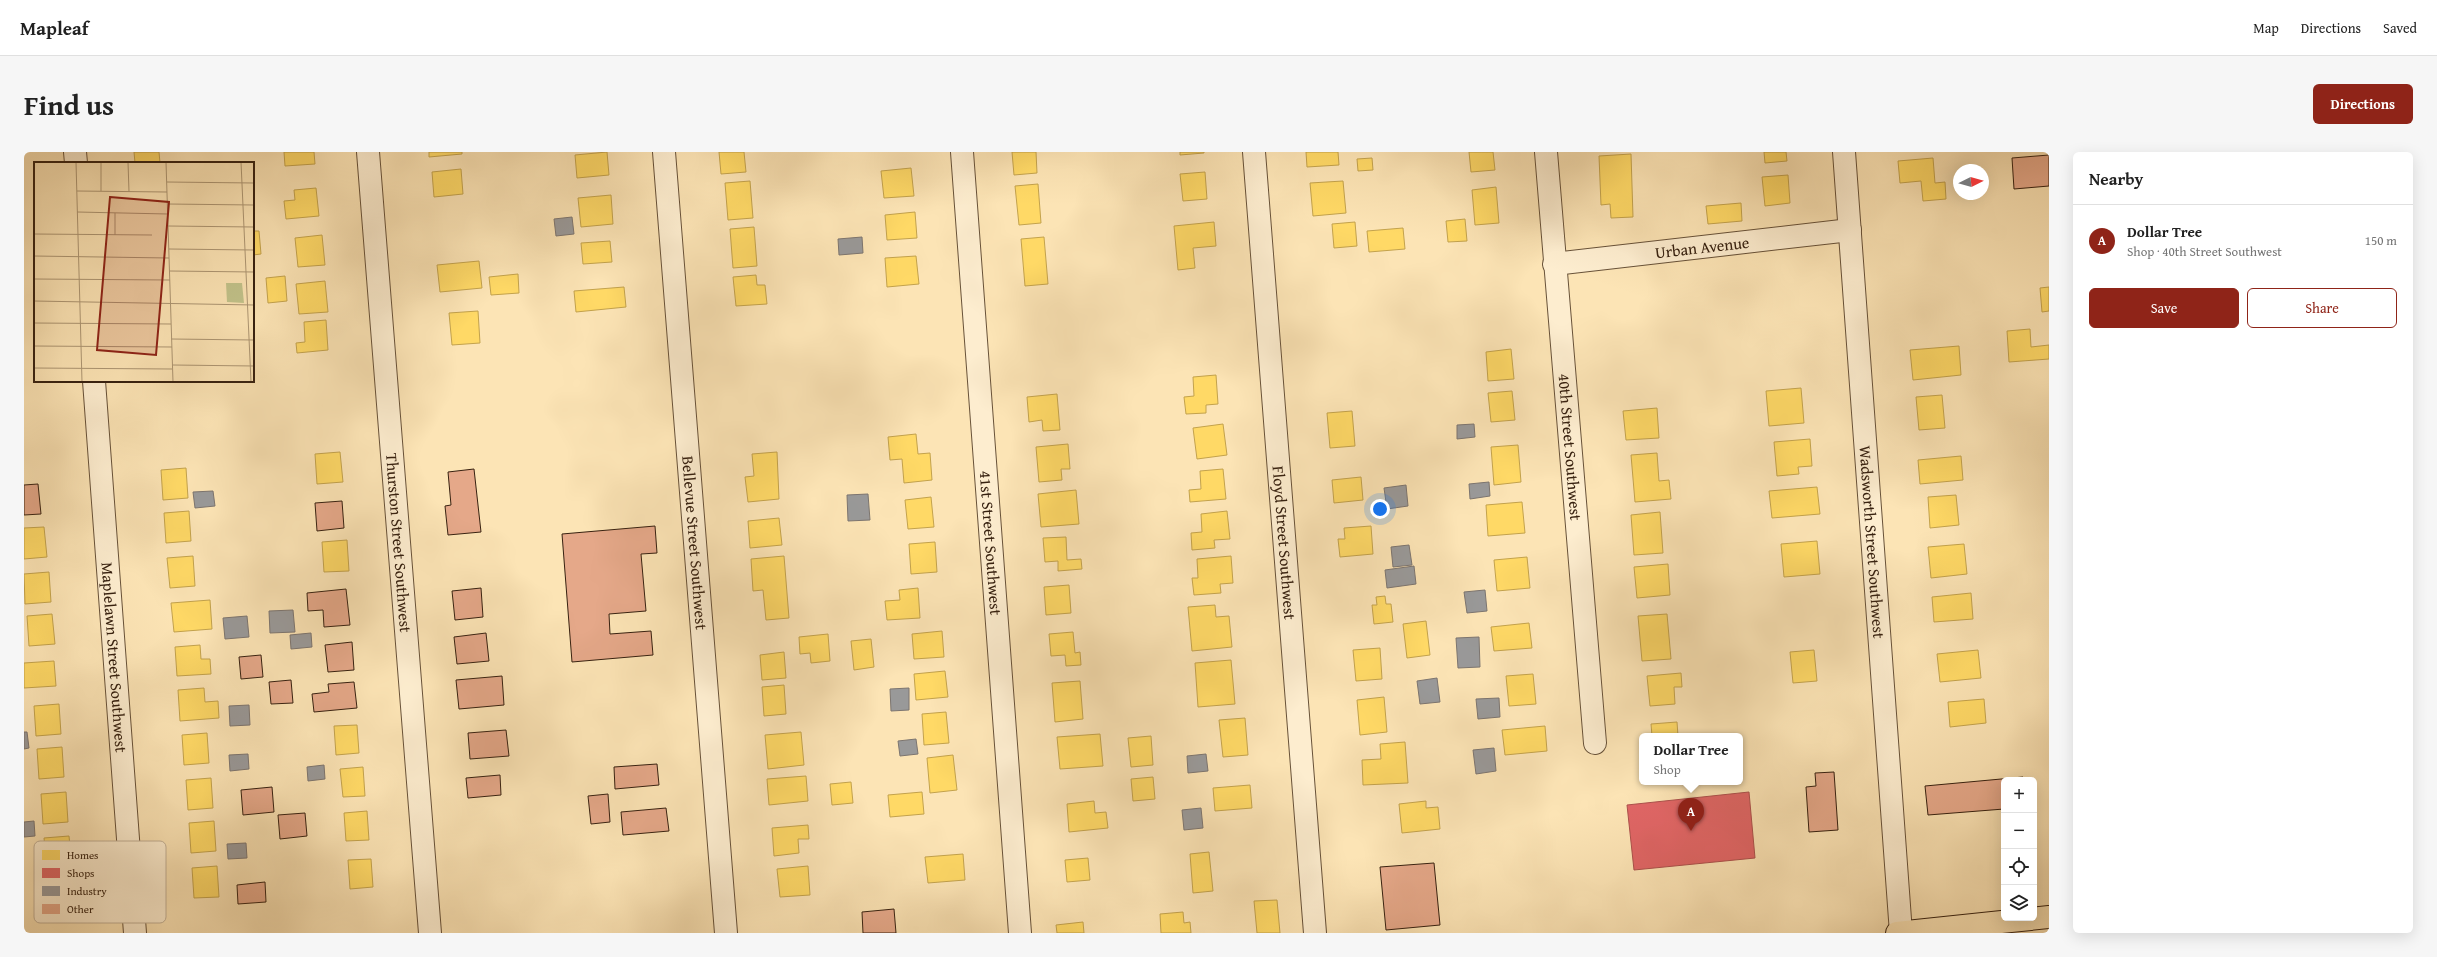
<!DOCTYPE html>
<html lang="en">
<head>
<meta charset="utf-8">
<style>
  body { margin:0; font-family:"Gentium Book Plus",serif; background:#f6f6f6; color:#222 }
  .controls { position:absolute; right:12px; bottom:12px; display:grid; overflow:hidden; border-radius:6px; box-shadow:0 4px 16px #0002 }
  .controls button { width:36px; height:36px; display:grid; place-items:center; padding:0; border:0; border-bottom:1px solid #e0e0e0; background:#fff; color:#222; font:20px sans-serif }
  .compass { position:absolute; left:1929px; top:12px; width:36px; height:36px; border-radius:50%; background:#fff; box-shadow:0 4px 16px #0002; rotate:85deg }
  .you { position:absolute; left:1356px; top:357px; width:14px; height:14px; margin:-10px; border:3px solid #fff; border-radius:50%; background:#1a73e8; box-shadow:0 0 0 6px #1a73e833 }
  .badge { display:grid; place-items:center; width:26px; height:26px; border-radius:50%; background:#8f2418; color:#fff; font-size:13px; font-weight:700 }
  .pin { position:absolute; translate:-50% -33px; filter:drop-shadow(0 1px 2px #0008) }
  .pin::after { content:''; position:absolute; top:21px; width:14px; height:12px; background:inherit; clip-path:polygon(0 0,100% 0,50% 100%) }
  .popup { position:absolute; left:1615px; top:581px; width:104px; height:52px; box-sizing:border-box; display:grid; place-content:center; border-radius:6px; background:#fff; filter:drop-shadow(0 1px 3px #0005); font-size:13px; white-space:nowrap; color:#767676 }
  .popup b { font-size:15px; color:#222 }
  .popup::after { content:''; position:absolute; left:50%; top:100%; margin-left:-8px; border:8px solid transparent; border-top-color:#fff }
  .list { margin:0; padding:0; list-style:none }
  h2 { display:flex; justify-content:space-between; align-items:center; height:52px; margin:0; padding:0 16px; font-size:17px }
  h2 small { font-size:13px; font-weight:400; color:#767676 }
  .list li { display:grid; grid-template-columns:26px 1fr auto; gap:12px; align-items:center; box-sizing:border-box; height:72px; padding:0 16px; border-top:1px solid #e0e0e0 }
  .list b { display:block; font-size:15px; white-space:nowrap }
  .list p { margin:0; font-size:13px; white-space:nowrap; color:#767676 }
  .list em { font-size:13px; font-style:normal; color:#767676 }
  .actions { display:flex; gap:8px; padding:12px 16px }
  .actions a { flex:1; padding:9px 0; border:1px solid #8f2418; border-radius:6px; text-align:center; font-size:14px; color:#8f2418 }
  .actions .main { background:#8f2418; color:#fff }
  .icon { flex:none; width:22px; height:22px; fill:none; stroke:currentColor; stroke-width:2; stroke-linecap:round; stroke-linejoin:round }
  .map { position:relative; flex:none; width:2025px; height:781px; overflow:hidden; border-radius:6px }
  header { display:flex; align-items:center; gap:24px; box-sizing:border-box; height:56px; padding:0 20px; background:#fff; border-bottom:1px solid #e0e0e0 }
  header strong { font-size:19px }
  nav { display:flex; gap:22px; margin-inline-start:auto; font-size:14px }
  .intro { display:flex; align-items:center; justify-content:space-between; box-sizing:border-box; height:96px; padding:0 24px }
  h1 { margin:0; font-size:28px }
  .button { padding:10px 18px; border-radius:6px; background:#8f2418; color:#fff; font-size:14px; font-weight:700 }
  main { display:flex; gap:24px; padding:0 24px }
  aside { flex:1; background:#fff; border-radius:6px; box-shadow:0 4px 16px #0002 }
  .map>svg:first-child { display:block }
  .homes { fill:#ffd966; stroke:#c3a24c }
  .shops { fill:#e06666; stroke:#ad514c }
  .industry { fill:#999; stroke:#7c7570 }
  .building { fill:#e5a889; stroke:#372110 }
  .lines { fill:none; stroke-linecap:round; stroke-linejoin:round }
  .minor-casing { stroke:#685239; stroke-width:24 }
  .major-casing { stroke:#372110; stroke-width:24 }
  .minor { stroke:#fdedcf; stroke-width:22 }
  .major { stroke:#fce4b5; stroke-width:22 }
  .labels { text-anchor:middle; stroke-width:4; stroke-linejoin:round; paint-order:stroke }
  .street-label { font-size:16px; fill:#372110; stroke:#fdedcf }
  .inset-road { fill:none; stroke:#ad9673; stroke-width:1 }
  .view { fill:#8f2418; fill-opacity:0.15; stroke:#8f2418; stroke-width:2 }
  .inset-edge { fill:none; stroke:#372110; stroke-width:2 }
  .key { fill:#fdedcf; stroke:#c2b096; stroke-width:1 }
  .key-label { font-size:11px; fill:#372110 }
</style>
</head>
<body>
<header>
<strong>Mapleaf</strong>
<nav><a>Map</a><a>Directions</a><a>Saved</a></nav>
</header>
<div class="intro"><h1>Find us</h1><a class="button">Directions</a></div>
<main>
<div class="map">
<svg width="2025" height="781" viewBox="0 0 2025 781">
  <rect width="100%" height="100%" fill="#fce4b5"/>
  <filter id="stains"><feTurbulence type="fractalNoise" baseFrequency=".005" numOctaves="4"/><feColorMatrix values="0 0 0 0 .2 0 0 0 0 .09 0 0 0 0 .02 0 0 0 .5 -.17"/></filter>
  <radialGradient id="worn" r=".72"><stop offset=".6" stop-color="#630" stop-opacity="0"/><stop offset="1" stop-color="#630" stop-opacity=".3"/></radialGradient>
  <g class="homes">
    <polygon points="110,0 135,0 136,11 111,11"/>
    <polygon points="260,0 290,0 291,12 261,14"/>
    <polygon points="405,0 438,0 438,2 405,5"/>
    <polygon points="583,0 585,23 553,26 551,3"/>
    <polygon points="695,0 720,0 722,20 697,22"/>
    <polygon points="988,0 1012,0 1013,21 990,23"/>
    <polygon points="1156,0 1180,0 1180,1 1156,3"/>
    <polygon points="1282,0 1314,0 1315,13 1283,15"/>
    <polygon points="1445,0 1469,0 1471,18 1447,20"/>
    <polygon points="1740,0 1762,0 1763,9 1741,11"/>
    <polygon points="1607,2 1609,65 1587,66 1586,52 1577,53 1575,4"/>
    <polygon points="1348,6 1349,18 1334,19 1333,7"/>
    <polygon points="1909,6 1911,31 1921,30 1922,47 1899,49 1897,29 1876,31 1874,9"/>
    <polygon points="887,16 890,44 860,46 857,19"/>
    <polygon points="437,17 439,42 410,45 408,20"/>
    <polygon points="1181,20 1183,47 1159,49 1156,22"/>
    <polygon points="1764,23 1766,51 1741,54 1738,25"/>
    <polygon points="726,29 729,66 704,68 701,31"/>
    <polygon points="1319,29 1322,61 1289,64 1286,31"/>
    <polygon points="1014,32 1017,71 995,73 991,34"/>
    <polygon points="1472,35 1475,71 1451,73 1448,38"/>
    <polygon points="292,36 295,64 262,67 260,49 271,48 270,38"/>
    <polygon points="587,43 589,72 557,75 554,46"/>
    <polygon points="1717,51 1718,69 1684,72 1682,54"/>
    <polygon points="891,60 893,86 863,88 861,63"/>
    <polygon points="1441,67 1443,89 1424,90 1422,69"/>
    <polygon points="1190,70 1192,94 1169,96 1171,116 1154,118 1150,74"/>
    <polygon points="1331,70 1333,94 1310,96 1308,72"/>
    <polygon points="730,75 733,114 709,116 706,77"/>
    <polygon points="1379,76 1381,97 1345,100 1343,79"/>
    <polygon points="229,79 235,79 237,102 229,103"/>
    <polygon points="298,83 301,113 274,115 271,86"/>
    <polygon points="1020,85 1024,132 1001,134 997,87"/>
    <polygon points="586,89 588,110 559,112 557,91"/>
    <polygon points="892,104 895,132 863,135 861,106"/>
    <polygon points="455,109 458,136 416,140 413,113"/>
    <polygon points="494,122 495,141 467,143 465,125"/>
    <polygon points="732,123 733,133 741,133 743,152 712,154 709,125"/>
    <polygon points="261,124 263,149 244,151 242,126"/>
    <polygon points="301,129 304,160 275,162 272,132"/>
    <polygon points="600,135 602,155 552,160 550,139"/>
    <polygon points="2025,135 2025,159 2018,160 2016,136"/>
    <polygon points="454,159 456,191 428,193 425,161"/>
    <polygon points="302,168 304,198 273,201 272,191 281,190 280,170"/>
    <polygon points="2006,177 2007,195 2025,193 2025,207 1985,210 1983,179"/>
    <polygon points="1935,194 1937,223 1889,228 1886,198"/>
    <polygon points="1487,197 1490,227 1464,229 1462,200"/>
    <polygon points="1192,223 1194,252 1182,253 1182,261 1162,262 1160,245 1170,244 1169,225"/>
    <polygon points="1777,236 1780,271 1745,274 1742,239"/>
    <polygon points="1488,239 1491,268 1467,270 1464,241"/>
    <polygon points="1033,242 1036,278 1019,279 1018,268 1005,270 1003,245"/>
    <polygon points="1918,243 1921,276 1895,278 1892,245"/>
    <polygon points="1633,256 1635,286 1602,288 1599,259"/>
    <polygon points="1328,259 1331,294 1306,296 1303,261"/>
    <polygon points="1199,272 1203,303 1173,307 1169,276"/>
    <polygon points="892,282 894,302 906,301 908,328 880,331 878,307 866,308 864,285"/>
    <polygon points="1786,287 1788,314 1774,315 1775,322 1753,324 1750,290"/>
    <polygon points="1044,292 1046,317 1037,317 1038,328 1015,330 1012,295"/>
    <polygon points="1494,293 1497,330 1470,333 1467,295"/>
    <polygon points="316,300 319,330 293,332 291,302"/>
    <polygon points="753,300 755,347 724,350 721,325 730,324 728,302"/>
    <polygon points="1633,301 1635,329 1645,328 1647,347 1611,350 1607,303"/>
    <polygon points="1937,304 1939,328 1896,332 1894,308"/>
    <polygon points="162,316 164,346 139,348 137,318"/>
    <polygon points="1199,317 1202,347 1166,350 1165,338 1177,337 1176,319"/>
    <polygon points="1337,325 1339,348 1310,351 1308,328"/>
    <polygon points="1793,335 1796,362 1748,366 1745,339"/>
    <polygon points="1052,338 1055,372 1017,375 1014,342"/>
    <polygon points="1932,343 1935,373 1906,376 1904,345"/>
    <polygon points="907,345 910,375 884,377 881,348"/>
    <polygon points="1498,350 1501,381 1464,384 1462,353"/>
    <polygon points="165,359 167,389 142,391 140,361"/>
    <polygon points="1203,359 1206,387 1190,388 1191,396 1168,398 1167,381 1178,380 1177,362"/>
    <polygon points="1636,360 1639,401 1610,403 1607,363"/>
    <polygon points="755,366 758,393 726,396 724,369"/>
    <polygon points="1347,374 1349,402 1316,405 1314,387 1321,387 1320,376"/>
    <polygon points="20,375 23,405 0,407 0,376"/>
    <polygon points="1042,385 1043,408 1057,407 1058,417 1034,419 1034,409 1021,410 1019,386"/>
    <polygon points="323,388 325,419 300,420 298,390"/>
    <polygon points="1793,389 1796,422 1760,425 1757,392"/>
    <polygon points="911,390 913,420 887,422 885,392"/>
    <polygon points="1940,392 1943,422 1907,426 1904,395"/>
    <polygon points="169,404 171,434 146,436 143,406"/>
    <polygon points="760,404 765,466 742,468 739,438 729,439 727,407"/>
    <polygon points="1207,404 1209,431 1196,432 1197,441 1170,443 1168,426 1174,426 1173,407"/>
    <polygon points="1503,405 1506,436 1473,439 1470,408"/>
    <polygon points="1644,412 1646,443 1613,446 1610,415"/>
    <polygon points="25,420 27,450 1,452 0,422"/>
    <polygon points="1045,433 1047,461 1022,463 1020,435"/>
    <polygon points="894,436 896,466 863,468 861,449 876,448 875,438"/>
    <polygon points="1947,441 1949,467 1910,470 1908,445"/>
    <polygon points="1361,444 1362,452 1367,452 1369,470 1350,472 1348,453 1353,453 1352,445"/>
    <polygon points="186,448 188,477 150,480 147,451"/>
    <polygon points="1191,453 1192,465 1205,464 1208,495 1168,499 1164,455"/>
    <polygon points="28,462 31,492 5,494 3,464"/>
    <polygon points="1643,462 1647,507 1618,509 1614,464"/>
    <polygon points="1402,469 1406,503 1383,506 1379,472"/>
    <polygon points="1505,471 1508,496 1470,499 1467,475"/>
    <polygon points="918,479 920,505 890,507 888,482"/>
    <polygon points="1049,480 1051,501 1056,500 1057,513 1042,514 1041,503 1027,504 1025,482"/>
    <polygon points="804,482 806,509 787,511 786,501 776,502 775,485"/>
    <polygon points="847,487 850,515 830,518 827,489"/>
    <polygon points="176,493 177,507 186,507 187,522 153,524 151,495"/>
    <polygon points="1356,496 1358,527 1332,529 1329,498"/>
    <polygon points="1790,498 1793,529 1769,531 1766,500"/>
    <polygon points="1954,498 1957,526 1916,530 1913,502"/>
    <polygon points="760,500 762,526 738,528 736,503"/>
    <polygon points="1207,508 1211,552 1174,555 1171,511"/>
    <polygon points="30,509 32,534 0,536 0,511"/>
    <polygon points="921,519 924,545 892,548 890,522"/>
    <polygon points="1657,521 1658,535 1650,535 1651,552 1626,554 1623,524"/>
    <polygon points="1509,522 1512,552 1485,554 1482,524"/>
    <polygon points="1056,529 1059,567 1031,570 1028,531"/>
    <polygon points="760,533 762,562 740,564 738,535"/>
    <polygon points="180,536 181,550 194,549 195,566 156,569 154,538"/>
    <polygon points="1360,545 1363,580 1336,583 1333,548"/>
    <polygon points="1960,547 1962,571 1926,575 1924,550"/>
    <polygon points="35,552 37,582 12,584 10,554"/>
    <polygon points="922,560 925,591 900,593 898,562"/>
    <polygon points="1221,566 1224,603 1199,605 1195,568"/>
    <polygon points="1653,570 1654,584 1628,584 1627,572"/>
    <polygon points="333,573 335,601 312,603 310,574"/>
    <polygon points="1521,574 1523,599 1481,603 1478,578"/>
    <polygon points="777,580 780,613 744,617 741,583"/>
    <polygon points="183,581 185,611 160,613 158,583"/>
    <polygon points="1076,582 1079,614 1036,617 1033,585"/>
    <polygon points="1127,584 1129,613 1107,615 1104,586"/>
    <polygon points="1381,590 1384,631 1339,633 1338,608 1357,607 1356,592"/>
    <polygon points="38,595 40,625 15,627 13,597"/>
    <polygon points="929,603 933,638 906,641 903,606"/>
    <polygon points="339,615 341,644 319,645 316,617"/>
    <polygon points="782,624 784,649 745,653 743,627"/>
    <polygon points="1129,625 1131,647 1109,649 1107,627"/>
    <polygon points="187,626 189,656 164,658 162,628"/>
    <polygon points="827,630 829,651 808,653 806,632"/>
    <polygon points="1226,633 1228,656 1191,659 1189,636"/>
    <polygon points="42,640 44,670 19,672 17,642"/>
    <polygon points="898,640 900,662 866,665 864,643"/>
    <polygon points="1070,649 1071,661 1082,660 1084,676 1045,680 1043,652"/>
    <polygon points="1402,649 1402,656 1414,655 1416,677 1378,681 1375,652"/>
    <polygon points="343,659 345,688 322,689 320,661"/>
    <polygon points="190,669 192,699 167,701 165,671"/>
    <polygon points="784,673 785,687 774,687 775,701 750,704 748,676"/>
    <polygon points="45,684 48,714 23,716 20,686"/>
    <polygon points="1185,700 1189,739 1169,741 1166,702"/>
    <polygon points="939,702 941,728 904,731 901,705"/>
    <polygon points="1064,706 1066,728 1043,730 1041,708"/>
    <polygon points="347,707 349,735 326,737 324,708"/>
    <polygon points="193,714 195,745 170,746 168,716"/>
    <polygon points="784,714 786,743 756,745 753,717"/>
    <polygon points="1253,748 1256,781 1233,781 1230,749"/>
    <polygon points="1159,760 1160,771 1166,770 1167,781 1137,781 1136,762"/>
    <polygon points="1059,770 1060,781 1033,781 1032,773"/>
  </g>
  <polygon class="shops" points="1725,640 1731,706 1610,718 1603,653"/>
  <g class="industry">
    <polygon points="548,65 550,82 532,84 530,67"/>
    <polygon points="838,85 839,101 815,103 814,87"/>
    <polygon points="1450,272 1451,285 1433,287 1433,273"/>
    <polygon points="1465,330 1466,344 1446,347 1445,332"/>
    <polygon points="1382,333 1384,354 1363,357 1360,336"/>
    <polygon points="189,339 191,354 171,356 169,340"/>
    <polygon points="844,342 846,368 824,369 823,343"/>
    <polygon points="1385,393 1388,413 1369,415 1367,395"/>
    <polygon points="1390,414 1392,432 1363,436 1361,418"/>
    <polygon points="1461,438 1463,459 1443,461 1440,440"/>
    <polygon points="269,458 271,480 246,481 245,459"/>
    <polygon points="223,464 225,485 201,487 199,466"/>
    <polygon points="287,481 288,495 267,497 266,483"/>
    <polygon points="1455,485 1456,515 1434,516 1432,486"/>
    <polygon points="1413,526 1416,550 1396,552 1393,529"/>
    <polygon points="885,536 885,558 867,559 866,537"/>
    <polygon points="1475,546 1476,565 1454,567 1452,547"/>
    <polygon points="225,553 226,573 206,574 205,554"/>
    <polygon points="0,580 3,580 5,596 0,597"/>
    <polygon points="892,587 894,602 876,604 874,589"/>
    <polygon points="1470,596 1472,619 1452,622 1449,598"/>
    <polygon points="224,602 225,617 206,619 205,603"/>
    <polygon points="1182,602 1184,619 1164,621 1163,604"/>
    <polygon points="300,613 301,627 284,629 283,615"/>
    <polygon points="1177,656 1179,676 1160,678 1158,658"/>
    <polygon points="10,669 11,684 0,685 0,670"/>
    <polygon points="222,691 223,706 204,707 203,692"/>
  </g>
  <g class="building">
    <polygon points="2025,3 2025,34 1990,37 1988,6"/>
    <polygon points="450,317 457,380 424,383 421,354 427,353 424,320"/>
    <polygon points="14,332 17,362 0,363 0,333"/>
    <polygon points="318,349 320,376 293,379 291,351"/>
    <polygon points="631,374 633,401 617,402 622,459 585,462 586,482 627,479 629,503 548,510 538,382"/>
    <polygon points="457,436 459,465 431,468 428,439"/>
    <polygon points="322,437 326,473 300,475 299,458 284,459 283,441"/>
    <polygon points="462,481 465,509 433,512 430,485"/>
    <polygon points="328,490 330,518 304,520 301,493"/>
    <polygon points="237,503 239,525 217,527 215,505"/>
    <polygon points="478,524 480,553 435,557 432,528"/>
    <polygon points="267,528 269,551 247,552 245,530"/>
    <polygon points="330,530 333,556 290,560 288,542 305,540 304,532"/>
    <polygon points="482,578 485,604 446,607 444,581"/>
    <polygon points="633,612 635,633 591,637 590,615"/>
    <polygon points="1810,620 1814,678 1785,680 1782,635 1792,634 1791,621"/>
    <polygon points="476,623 477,643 444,646 442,626"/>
    <polygon points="1999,625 2000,628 1980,628 1980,657 1904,663 1901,634"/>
    <polygon points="248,635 250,660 219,663 217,638"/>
    <polygon points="584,642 586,670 567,672 564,644"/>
    <polygon points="642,656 645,679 599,683 597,660"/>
    <polygon points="281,661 283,684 256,687 254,663"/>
    <polygon points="1410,711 1416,773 1362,778 1356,715"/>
    <polygon points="241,730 242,750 214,752 213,733"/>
    <polygon points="870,757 872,781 839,781 838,760"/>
  </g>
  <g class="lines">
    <defs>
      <g id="minor">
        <polyline points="51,0 52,11"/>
        <path id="s1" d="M344 0 406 781"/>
        <path id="s2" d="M640 0 702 781"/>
        <path id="s3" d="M938 0 996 781"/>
        <path id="s4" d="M1230 0 1291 781"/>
        <path id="s5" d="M1522 0 1571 591"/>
        <path id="s6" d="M1820 0 1877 781"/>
        <path id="s7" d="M1530 112 1826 78"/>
        <path id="s8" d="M70 229 111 781"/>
      </g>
      <polyline id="major" points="1873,781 2025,765"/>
    </defs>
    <use href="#minor" class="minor-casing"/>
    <use href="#major" class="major-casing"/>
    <use href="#minor" class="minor"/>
    <use href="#major" class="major"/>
  </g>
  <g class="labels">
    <g class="street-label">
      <text dy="6" stroke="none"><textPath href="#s7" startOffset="149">Urban Avenue</textPath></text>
      <text dy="6" stroke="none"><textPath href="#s5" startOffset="296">40th Street Southwest</textPath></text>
      <text dy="6" stroke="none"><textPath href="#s3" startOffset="392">41st Street Southwest</textPath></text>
      <text dy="6" stroke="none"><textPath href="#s4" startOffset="392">Floyd Street Southwest</textPath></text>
      <text dy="6" stroke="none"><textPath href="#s6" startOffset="391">Wadsworth Street Southwest</textPath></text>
      <text dy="6" stroke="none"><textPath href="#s1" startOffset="392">Thurston Street Southwest</textPath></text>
      <text dy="6" stroke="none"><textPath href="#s2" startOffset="392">Bellevue Street Southwest</textPath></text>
      <text dy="6" stroke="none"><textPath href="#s8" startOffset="277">Maplelawn Street Southwest</textPath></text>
    </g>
  </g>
  <g transform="translate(10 10)">
    <rect width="220" height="220" fill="#fce4b5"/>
    <path d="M192 121H208L210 141 193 140Z" fill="#c2c38b"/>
    <path class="inset-road" d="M42 0 48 220M67 0V29M94 0 95 30M132 0 139 220M207 0 217 220M133 20 220 21M43 29 133 30M134 42 220 43M43 50 134 52M81 51V73M134 64 220 65M0 72 118 73M135 87 220 88M0 94 135 96M136 109 220 110M0 117 136 118M0 139 220 143M0 161 137 162M137 177 220 178M0 184 138 185M139 203 220 204M0 206 138 207"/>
    <path class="view" d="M76 35 135 40 122 193 63 188Z"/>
    <rect width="220" height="220" class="inset-edge"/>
  </g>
  <rect x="10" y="689" width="132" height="82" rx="6" class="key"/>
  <rect x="18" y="698" width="18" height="10" fill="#ffd966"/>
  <rect x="18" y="716" width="18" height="10" fill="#e06666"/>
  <rect x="18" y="734" width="18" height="10" fill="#999"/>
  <rect x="18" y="752" width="18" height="10" fill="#e5a889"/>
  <g class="key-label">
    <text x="43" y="707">Homes</text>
    <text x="43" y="725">Shops</text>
    <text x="43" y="743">Industry</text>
    <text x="43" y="761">Other</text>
  </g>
  <rect width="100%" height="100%" filter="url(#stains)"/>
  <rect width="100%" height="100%" fill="url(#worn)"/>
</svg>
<div class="controls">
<button>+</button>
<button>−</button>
<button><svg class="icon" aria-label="locate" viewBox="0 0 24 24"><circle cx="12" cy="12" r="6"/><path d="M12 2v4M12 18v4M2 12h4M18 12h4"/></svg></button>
<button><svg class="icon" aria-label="layers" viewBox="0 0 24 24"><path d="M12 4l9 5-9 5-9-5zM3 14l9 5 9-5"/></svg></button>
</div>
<svg class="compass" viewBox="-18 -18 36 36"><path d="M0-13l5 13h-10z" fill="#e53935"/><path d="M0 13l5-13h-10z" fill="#767676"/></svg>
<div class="you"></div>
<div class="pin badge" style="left:1667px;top:679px">A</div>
<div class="popup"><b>Dollar Tree</b>Shop</div>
</div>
<aside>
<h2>Nearby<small></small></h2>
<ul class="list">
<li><span class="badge">A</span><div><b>Dollar Tree</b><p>Shop · 40th Street Southwest</p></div><em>150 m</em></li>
</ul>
<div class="actions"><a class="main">Save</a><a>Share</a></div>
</aside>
</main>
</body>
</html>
